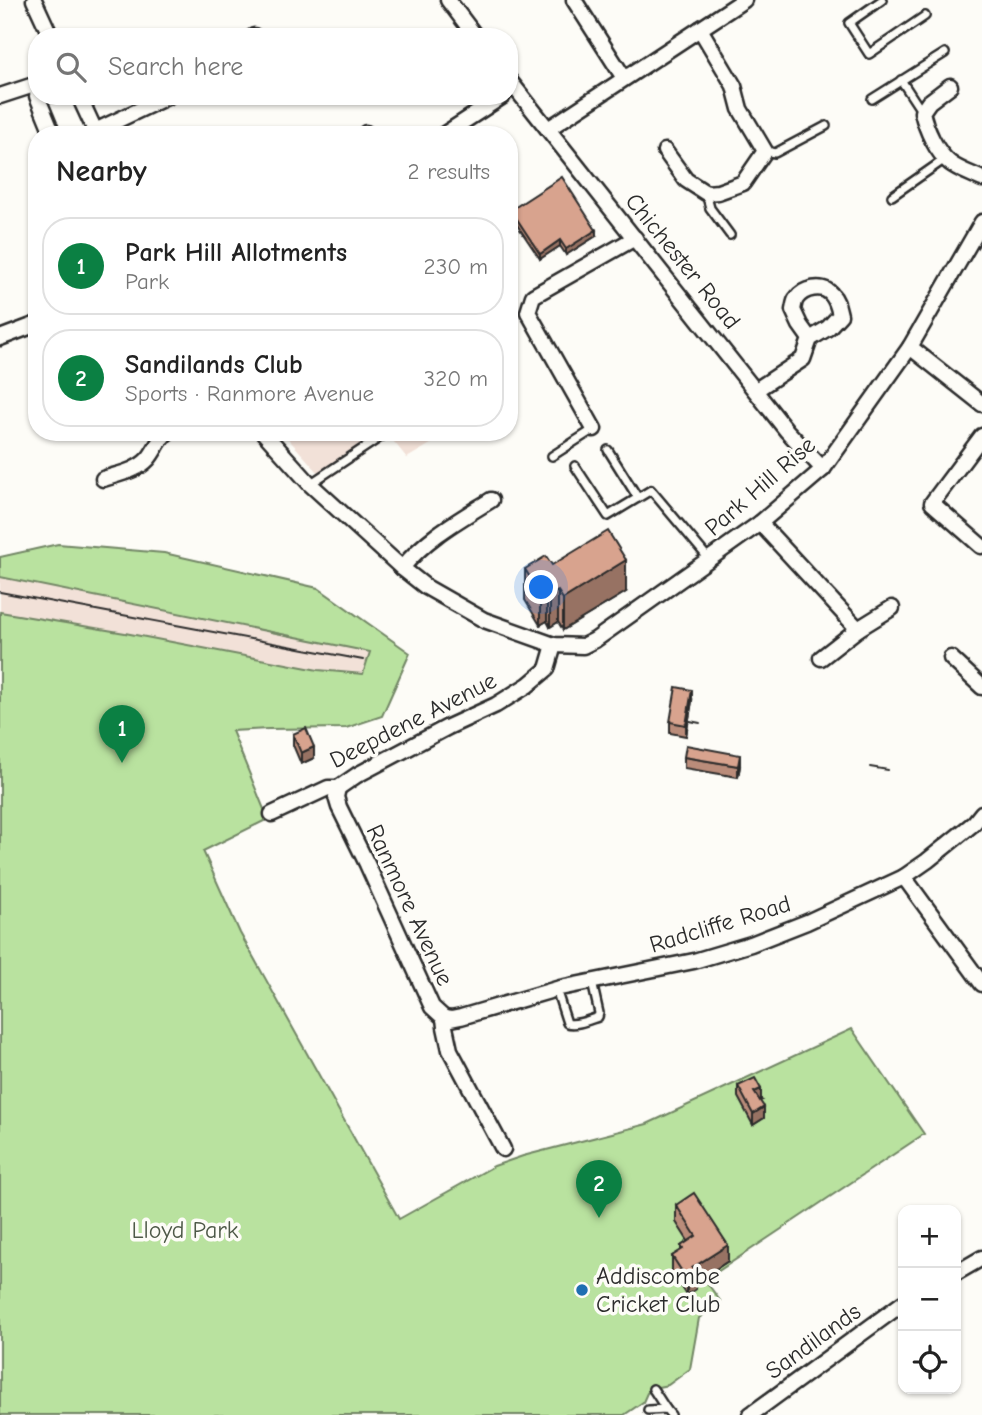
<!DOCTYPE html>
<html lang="en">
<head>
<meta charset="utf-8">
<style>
  body { margin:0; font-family:"Comic Neue",sans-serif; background:#f6f6f6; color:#222 }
  .controls { position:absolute; right:21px; bottom:21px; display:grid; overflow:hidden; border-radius:14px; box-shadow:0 2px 5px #0004 }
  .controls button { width:63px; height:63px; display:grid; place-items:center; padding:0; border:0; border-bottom:2px solid #e0e0e0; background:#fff; color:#222; font:35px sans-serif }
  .you { position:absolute; left:542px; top:588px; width:24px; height:24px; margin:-18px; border:5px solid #fff; border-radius:50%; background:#1a73e8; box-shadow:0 0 0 10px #1a73e833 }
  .badge { display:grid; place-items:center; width:46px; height:46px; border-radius:50%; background:#0b8043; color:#fff; font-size:23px; font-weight:700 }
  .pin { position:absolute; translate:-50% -58px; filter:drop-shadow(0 2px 4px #0008) }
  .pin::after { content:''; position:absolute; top:37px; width:24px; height:21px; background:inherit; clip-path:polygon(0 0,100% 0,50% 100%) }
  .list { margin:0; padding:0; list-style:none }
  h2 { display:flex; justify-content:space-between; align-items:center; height:91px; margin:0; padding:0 28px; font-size:30px }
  h2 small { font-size:23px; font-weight:400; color:#767676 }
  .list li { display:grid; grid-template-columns:46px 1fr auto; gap:21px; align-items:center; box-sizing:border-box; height:98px; margin:0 14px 14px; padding:0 14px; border:2px solid #e0e0e0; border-radius:28px }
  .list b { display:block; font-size:26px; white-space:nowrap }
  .list p { margin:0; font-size:23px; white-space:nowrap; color:#767676 }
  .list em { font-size:23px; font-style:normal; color:#767676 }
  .icon { flex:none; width:38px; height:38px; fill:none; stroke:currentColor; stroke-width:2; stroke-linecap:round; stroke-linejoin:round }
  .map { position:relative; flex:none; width:982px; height:1415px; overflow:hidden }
  .search { position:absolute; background:#fff; box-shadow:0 2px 5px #0004; left:28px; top:28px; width:490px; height:77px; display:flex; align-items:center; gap:18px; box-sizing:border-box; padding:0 24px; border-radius:28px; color:#767676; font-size:26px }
  .panel { position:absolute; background:#fff; box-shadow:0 2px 5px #0004; left:28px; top:126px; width:490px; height:315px; border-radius:28px }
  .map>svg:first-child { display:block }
  .built { fill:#f2e1d8 }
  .green { fill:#b9e29f; stroke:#728665; stroke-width:2 }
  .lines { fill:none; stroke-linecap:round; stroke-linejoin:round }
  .lane-casing { stroke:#2b2b2b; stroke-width:12 }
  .street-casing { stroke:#2b2b2b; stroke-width:19 }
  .lane { stroke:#fdfcf7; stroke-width:7 }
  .street { stroke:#fdfcf7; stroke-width:14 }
  .tram { stroke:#2b2b2b; stroke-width:2 }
  .wall { fill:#ba8c7a; stroke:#2b2b2b; stroke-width:2 }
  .shaded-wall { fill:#977263; stroke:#2b2b2b; stroke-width:2 }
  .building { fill:#d8a38e; stroke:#2b2b2b; stroke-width:2 }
  .poi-dot { fill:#1f6fb2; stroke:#fdfcf7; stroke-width:2.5 }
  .labels { text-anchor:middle; stroke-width:7; stroke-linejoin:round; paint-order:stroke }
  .street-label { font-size:24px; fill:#2b2b2b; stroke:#fdfcf7 }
  .park-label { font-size:24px; fill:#4e5948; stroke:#fdfcf7 }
  .poi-label { font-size:24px; fill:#2b2b2b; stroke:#fdfcf7; text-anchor:start }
</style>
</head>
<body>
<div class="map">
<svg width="982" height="1415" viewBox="0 0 982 1415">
  <rect width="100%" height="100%" fill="#fdfcf7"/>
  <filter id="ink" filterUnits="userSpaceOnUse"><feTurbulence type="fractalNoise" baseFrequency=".0143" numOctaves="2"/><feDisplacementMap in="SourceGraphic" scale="14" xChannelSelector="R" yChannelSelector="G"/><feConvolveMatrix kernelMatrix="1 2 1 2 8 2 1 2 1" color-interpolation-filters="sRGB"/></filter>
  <g filter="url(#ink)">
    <g class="built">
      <polygon points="282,432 451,432 407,458 390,437 326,481"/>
      <polygon points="0,577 370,652 363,674 318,670 125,633 0,612"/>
    </g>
    <polygon class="green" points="58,544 164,553 318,588 410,653 382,716 346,728 268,729 232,731 268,819 203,851 240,933 399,1219 494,1166 523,1156 647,1124 852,1029 924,1134 705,1280 721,1302 699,1318 690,1369 668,1385 658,1387 647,1393 643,1402 624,1415 0,1415 0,612 125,633 318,670 363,674 370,652 0,577 0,557"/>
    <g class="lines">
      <defs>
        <g id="lane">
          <polyline points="882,0 849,23 869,54 925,16"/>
          <polyline points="901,80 922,112"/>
          <polyline points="872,99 945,53"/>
          <polyline points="765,151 775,153 826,126"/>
          <polyline points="706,193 710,208 730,235"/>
          <polyline points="892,196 945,159"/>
          <polyline points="608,450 638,498"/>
          <polyline points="552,456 594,429"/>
          <polyline points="575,466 608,516 651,490 709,559"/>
          <polyline points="310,484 388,432"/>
          <path d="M556 989 567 1023C576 1026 589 1020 598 1017L599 1013 592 982"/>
          <polyline points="653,1389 666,1409"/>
          <polyline points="648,1410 666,1409 671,1415"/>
        </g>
        <g id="street">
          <polyline points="34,0 51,37"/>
          <polyline points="448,0 476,37"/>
          <polyline points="574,0 624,78"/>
          <polyline points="254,36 254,37"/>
          <polyline points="509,80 787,431 823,469"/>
          <path d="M950 86 929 102 922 112C926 129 936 152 950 163 959 170 972 174 982 179"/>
          <polyline points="0,96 37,84"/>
          <polyline points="37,96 53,135"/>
          <polyline points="79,96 97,135"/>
          <polyline points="548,129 744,0"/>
          <polyline points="95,131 169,96"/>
          <polyline points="366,133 368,135"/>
          <polyline points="443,135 503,96"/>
          <polyline points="665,151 686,180 706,193 718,192 743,183 765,151 740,109 734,86 700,29"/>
          <polyline points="0,338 37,324"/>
          <polyline points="910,347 982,404"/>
          <path d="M756 390 803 359 810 339 828 328 840 315C838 307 837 300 831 294 823 284 803 288 796 299 794 302 794 306 793 310L800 325 810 339"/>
          <polyline points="594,429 528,312 533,296 635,238"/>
          <polyline points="263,432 310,484 402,568 426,587 484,620 554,645 583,646 595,640 760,523 823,469 910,347 982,222"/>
          <path d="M103 479C118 474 137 471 148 459 156 450 158 439 168 432"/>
          <polyline points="760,523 858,629"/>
          <polyline points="981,546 932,503 982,436"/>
          <path d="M402 568C426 538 459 520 491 500"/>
          <polyline points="821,658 858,629 892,608"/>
          <polyline points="951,658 982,687"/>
          <polyline points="338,788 336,797 339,807 367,864 432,1007 444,1018 445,1027 450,1050 503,1149"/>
          <polyline points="272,814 328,788 338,788 357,775 448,727 496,705 528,685 547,669 554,645"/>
          <polyline points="904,877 982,984"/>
          <polyline points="444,1018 451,1019 461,1017 560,988 694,961 751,944 807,922 904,877 927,861 974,823 982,813"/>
          <polyline points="956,1273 982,1258"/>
          <polyline points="750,1415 903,1303"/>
        </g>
      </defs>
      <use href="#lane" class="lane-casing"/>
      <use href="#street" class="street-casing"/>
      <use href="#lane" class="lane"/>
      <use href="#street" class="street"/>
      <g class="tram">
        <polyline points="0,592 363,660"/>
        <polyline points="690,721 700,723"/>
        <polyline points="870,767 888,770"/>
      </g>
    </g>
    <g class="wall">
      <polygon points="511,210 596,236 566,255 560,246 540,259 511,216"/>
      <polygon points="552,565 626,592 563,630 558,622 550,627 547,621 540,625 525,600 525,569"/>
      <polygon points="692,701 686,736 670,733 670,722"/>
      <polygon points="293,734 314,758 301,764 293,745"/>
      <polygon points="684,757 740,766 738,777 684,768"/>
      <polygon points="738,1086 761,1100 760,1100 764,1118 753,1125 738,1097"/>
      <polygon points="676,1205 728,1261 696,1282 696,1289 687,1295 672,1272 672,1256 681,1251 681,1246 688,1241 676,1222"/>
    </g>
    <g class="shaded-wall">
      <polygon points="596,230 596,236 566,255 566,249"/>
      <polygon points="560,240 560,246 540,259 540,254"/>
      <polygon points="626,560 626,592 563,630 563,599"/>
      <polygon points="547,590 547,621 540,625 540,594"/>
      <polygon points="558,591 558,622 550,627 550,595"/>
      <polygon points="692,690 692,701 686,736 686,725"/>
      <polygon points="314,747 314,758 301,764 301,753"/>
      <polygon points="740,755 740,766 738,777 738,766"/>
      <polygon points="761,1089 761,1100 754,1103 754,1092"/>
      <polygon points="764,1107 764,1118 753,1125 753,1114"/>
      <polygon points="728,1245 728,1261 696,1282 696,1289 687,1295 687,1279 692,1268"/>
    </g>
    <g class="building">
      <polygon points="562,177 596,230 566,249 560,240 540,254 511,210"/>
      <polygon points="608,531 626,560 563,599 558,591 550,595 547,590 540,594 525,569 546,556 552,565"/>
      <polygon points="676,687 692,690 686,725 670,722"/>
      <polygon points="306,728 314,747 301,753 293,734"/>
      <polygon points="686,745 740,755 738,766 684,757"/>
      <polygon points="755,1078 761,1089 754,1092 764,1107 753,1114 738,1086"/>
      <polygon points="694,1193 728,1245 692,1268 696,1273 687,1279 672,1256 683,1249 681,1246 696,1236 676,1205"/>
    </g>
  </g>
  <circle class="poi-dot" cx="582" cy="1290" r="7"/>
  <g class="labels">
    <g class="street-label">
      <text transform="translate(683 261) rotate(51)" y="8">Chichester Road</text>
      <text transform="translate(760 486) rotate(-41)" y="8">Park Hill Rise</text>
      <text transform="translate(413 720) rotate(-27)" y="8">Deepdene Avenue</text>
      <text transform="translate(410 905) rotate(65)" y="8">Ranmore Avenue</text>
      <text transform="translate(720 924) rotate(-17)" y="8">Radcliffe Road</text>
      <text transform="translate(813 1341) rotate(-36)" y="8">Sandilands</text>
    </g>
    <g class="park-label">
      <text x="185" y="1238">Lloyd Park</text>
    </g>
    <g class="poi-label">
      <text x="596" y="1284">Addiscombe<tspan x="596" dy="28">Cricket Club</tspan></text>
    </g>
  </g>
</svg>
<div class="controls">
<button>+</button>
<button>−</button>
<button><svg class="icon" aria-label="locate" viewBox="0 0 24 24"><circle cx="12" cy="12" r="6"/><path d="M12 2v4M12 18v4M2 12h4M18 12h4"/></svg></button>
</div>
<div class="you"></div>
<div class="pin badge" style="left:122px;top:763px">1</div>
<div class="pin badge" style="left:599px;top:1218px">2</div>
<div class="search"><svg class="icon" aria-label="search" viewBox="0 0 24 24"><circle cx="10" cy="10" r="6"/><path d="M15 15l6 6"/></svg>Search here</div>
<section class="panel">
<h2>Nearby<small>2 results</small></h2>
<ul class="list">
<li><span class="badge">1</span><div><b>Park Hill Allotments</b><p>Park</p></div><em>230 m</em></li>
<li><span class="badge">2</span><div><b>Sandilands Club</b><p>Sports · Ranmore Avenue</p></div><em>320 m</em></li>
</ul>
</section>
</div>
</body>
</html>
